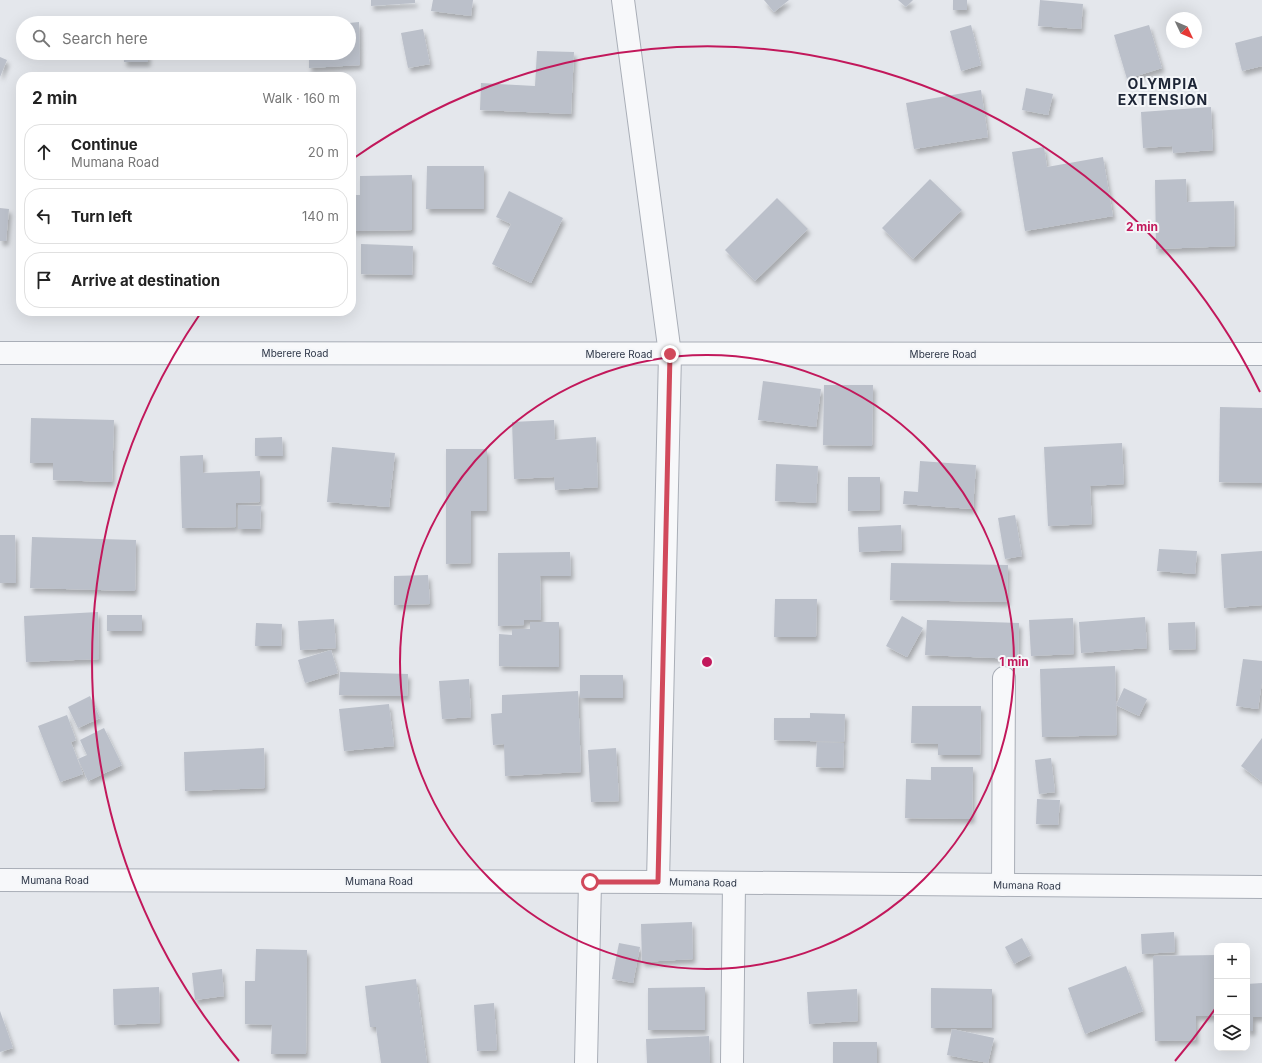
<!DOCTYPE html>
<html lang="en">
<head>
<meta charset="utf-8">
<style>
  body { margin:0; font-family:Inter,sans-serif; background:#f6f6f6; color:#222 }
  .controls { position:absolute; right:12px; bottom:12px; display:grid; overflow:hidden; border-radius:8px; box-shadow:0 4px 16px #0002 }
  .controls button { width:36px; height:36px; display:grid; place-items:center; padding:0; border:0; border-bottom:1px solid #e0e0e0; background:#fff; color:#222; font:20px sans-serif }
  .compass { position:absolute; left:1166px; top:12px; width:36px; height:36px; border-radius:50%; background:#fff; box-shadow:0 4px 16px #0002; rotate:134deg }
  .stop { position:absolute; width:12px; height:12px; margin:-9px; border:3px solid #d1495b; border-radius:50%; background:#fff }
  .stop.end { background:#d1495b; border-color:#fff; box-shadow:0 1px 4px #0008 }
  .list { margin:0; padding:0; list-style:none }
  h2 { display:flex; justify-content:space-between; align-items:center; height:52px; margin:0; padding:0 16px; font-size:17px }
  h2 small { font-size:13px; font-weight:400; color:#767676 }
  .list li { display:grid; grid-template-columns:26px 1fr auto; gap:12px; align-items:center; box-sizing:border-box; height:56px; margin:0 8px 8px; padding:0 8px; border:1px solid #e0e0e0; border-radius:16px }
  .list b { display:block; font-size:15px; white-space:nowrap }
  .list p { margin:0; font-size:13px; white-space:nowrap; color:#767676 }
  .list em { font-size:13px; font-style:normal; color:#767676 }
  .icon { flex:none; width:22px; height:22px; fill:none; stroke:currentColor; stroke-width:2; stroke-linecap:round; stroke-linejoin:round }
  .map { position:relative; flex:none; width:1262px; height:1063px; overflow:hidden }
  .search { position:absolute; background:#fff; box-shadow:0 4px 16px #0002; left:16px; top:16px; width:340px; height:44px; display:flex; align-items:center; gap:10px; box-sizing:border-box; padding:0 14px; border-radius:22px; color:#767676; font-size:15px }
  .panel { position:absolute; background:#fff; box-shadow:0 4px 16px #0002; left:16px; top:72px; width:340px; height:244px; border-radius:16px }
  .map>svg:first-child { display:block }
  .building { fill:#bbc0ca; filter:url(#shadow) }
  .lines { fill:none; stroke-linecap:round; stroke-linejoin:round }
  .minor-casing { stroke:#a9aeb7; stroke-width:24 }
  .minor { stroke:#f7f8fa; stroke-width:22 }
  .route { stroke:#d1495b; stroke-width:5 }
  .ring { fill:none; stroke:#c2185b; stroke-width:2 }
  .labels { text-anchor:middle; stroke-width:4; stroke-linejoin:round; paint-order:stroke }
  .street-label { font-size:10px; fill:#2b3445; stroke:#f4f6f9 }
  .district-label { font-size:14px; font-weight:bold; letter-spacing:1px; fill:#1d2536; stroke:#f4f6f9 }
  .centre { fill:#c2185b; stroke:#f4f6f9; stroke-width:2 }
  .ring-label { font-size:12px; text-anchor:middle; font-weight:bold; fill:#c2185b; stroke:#f4f6f9; stroke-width:4; stroke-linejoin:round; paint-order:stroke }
</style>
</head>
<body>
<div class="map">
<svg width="1262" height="1063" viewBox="0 0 1262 1063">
  <defs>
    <filter id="shadow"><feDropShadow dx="2.5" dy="4.5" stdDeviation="2" flood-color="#0004"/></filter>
  </defs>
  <rect width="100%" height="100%" fill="#e4e7ec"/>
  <g class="building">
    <polygon points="371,0 415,0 415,3 371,6"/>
    <polygon points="433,0 473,0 471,16 431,11"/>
    <polygon points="764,0 789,0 774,12"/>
    <polygon points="898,0 913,0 906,7"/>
    <rect x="953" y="0" width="14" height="10"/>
    <polygon points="1040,0 1083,4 1081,29 1038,26"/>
    <polygon points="359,22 360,65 309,68 309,53 349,53 349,23"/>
    <polygon points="971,25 981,65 961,71 950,31"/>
    <polygon points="1149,25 1162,68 1127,79 1114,35"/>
    <polygon points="423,29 430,64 408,68 401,33"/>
    <polygon points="1262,36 1262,66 1242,71 1235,43"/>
    <polygon points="537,51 574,52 571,114 480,110 481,83 535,86"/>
    <rect x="124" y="53" width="24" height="9"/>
    <polygon points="0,57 7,60 0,77"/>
    <polygon points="1026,88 1053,94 1048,115 1022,110"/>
    <polygon points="981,90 988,137 914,149 906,103"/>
    <polygon points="1211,107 1213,150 1173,153 1172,146 1143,148 1141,112"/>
    <polygon points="1044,147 1047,167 1103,157 1113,216 1025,231 1012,152"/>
    <polygon points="427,166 484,166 484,209 426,209"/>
    <polygon points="412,175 412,230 351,231 351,195 360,195 360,176"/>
    <polygon points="930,179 962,210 913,259 882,228"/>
    <polygon points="1186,179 1187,202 1234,201 1235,246 1156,249 1155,180"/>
    <polygon points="509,191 563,218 531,283 492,264 511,224 496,217"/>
    <polygon points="777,198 808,229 755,281 725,250"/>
    <polygon points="0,208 9,209 6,241 0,241"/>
    <polygon points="361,244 413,246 412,275 361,274"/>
    <polygon points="763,381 821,389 816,427 758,420"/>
    <polygon points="824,385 873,385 872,446 823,445"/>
    <polygon points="1220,407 1262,408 1262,483 1219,482"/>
    <polygon points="31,418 114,420 112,482 53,480 53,463 30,463"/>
    <polygon points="554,420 555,440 596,437 598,487 555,490 554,477 514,479 512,422"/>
    <polygon points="282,437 283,456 255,456 255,438"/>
    <polygon points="1122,443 1124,484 1090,486 1092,524 1048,526 1044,447"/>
    <polygon points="332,447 395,453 389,507 327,502"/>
    <polygon points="446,449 487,449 487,511 471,511 471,563 446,564"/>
    <polygon points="203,455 203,473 260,471 260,502 236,503 236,527 182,528 180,456"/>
    <polygon points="920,461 976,465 973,509 903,504 904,491 918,492"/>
    <polygon points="776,464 818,466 816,503 775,501"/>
    <polygon points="848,477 880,477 880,510 848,511"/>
    <polygon points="238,505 261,506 260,529 238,529"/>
    <polygon points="1015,515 1022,556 1005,559 998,518"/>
    <polygon points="901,525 902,550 859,552 858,527"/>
    <polygon points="0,535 15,535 16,583 0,583"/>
    <polygon points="32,537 136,540 135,591 30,588"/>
    <polygon points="1159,549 1197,551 1195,574 1157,571"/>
    <polygon points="1262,551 1262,605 1224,608 1221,554"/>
    <polygon points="570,552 571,576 540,576 541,620 524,620 524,625 498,626 498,553"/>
    <polygon points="891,563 1008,565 1007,602 890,600"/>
    <polygon points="428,575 430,604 394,605 394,576"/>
    <polygon points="775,599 817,599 816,637 774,637"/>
    <polygon points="98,612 99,659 26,662 24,616"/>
    <rect x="107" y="615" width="35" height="16"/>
    <polygon points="902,616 923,628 907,657 886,646"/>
    <polygon points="1145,617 1147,648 1081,653 1079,622"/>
    <polygon points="1073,618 1074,654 1031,656 1029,620"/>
    <polygon points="334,619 336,648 300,650 298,621"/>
    <polygon points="927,620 1019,623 1018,659 925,655"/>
    <polygon points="530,622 559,622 559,667 499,666 499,634 512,635 512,629 530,629"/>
    <polygon points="1195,622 1196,649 1169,650 1168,623"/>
    <polygon points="256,623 282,624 281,646 255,646"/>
    <polygon points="331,650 338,673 305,683 298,660"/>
    <polygon points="1243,659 1262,661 1262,682 1258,709 1236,706"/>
    <polygon points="1115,666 1117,735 1042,737 1040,669"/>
    <polygon points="340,672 408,674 407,696 339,695"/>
    <rect x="580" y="675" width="43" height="23"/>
    <polygon points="469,679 471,717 442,719 439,681"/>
    <polygon points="1124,688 1147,699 1139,716 1116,705"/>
    <polygon points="578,691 581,772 505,776 504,744 493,745 491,714 502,713 502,695"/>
    <polygon points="90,696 100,718 78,728 68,707"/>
    <polygon points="389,704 394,746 344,751 339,709"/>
    <polygon points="912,706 981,706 980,755 938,755 938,744 911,743"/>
    <polygon points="810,713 845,714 844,742 774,740 774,718 810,718"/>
    <polygon points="67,715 76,740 71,742 83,774 60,782 38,726"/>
    <polygon points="104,728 122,765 88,781 78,759 87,755 80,740"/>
    <polygon points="1262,738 1262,782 1241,766"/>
    <polygon points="817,742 844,743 843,768 816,767"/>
    <polygon points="264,748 265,788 185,791 184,752"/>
    <polygon points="616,748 619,801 591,802 588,750"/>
    <polygon points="1051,758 1055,792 1039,794 1035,760"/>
    <polygon points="931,767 973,767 972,819 905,818 906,779 931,780"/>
    <polygon points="1037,799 1060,800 1058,825 1036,824"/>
    <polygon points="692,922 693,959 642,962 641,924"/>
    <polygon points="1174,932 1175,952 1142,954 1141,934"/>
    <polygon points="1022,938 1031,955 1014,964 1005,947"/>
    <polygon points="619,943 640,947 633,983 612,979"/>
    <polygon points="256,949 307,950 306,1054 271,1054 272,1025 245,1024 245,981 255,981"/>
    <polygon points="1217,955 1217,1016 1196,1016 1196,1040 1155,1041 1153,956"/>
    <polygon points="1126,966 1143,1011 1085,1034 1068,988"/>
    <polygon points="222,969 224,996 195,1000 192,973"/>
    <polygon points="416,979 427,1063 381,1063 376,1027 370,1027 365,986"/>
    <polygon points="1262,983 1262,1017 1253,1017 1253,1031 1247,1031 1247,984"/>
    <polygon points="159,987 160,1023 114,1025 113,989"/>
    <polygon points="705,987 705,1030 648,1030 648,988"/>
    <polygon points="931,988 992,989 992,1028 931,1028"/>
    <polygon points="857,989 858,1021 809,1024 807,992"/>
    <polygon points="494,1003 497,1050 477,1051 474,1005"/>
    <polygon points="0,1011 13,1048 0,1052"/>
    <polygon points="952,1029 994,1038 988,1063 947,1055"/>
    <polygon points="709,1036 710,1063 647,1063 646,1039"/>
    <rect x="833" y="1042" width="44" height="21"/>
  </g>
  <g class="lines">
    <defs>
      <g id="minor">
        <polyline points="623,0 670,354 658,882"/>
        <polyline points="0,353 1262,354"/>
        <polyline points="0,880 658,882 1262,887"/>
        <polyline points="1003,885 1004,678"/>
        <polyline points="586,1063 590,882"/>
        <polyline points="732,1063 734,883"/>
      </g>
    </defs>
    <use href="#minor" class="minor-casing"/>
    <use href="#minor" class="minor"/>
  </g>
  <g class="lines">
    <polyline class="route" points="590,882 658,882 670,354"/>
  </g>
  <g class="ring">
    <circle cx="707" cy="662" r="307"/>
    <path d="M1217 1006A615 615 0 0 1 1175 1061M239 1061A615 615 0 0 1 200 314M354 158A615 615 0 0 1 1260 392"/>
  </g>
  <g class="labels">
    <g class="street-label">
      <text x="295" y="357">Mberere Road</text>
      <text x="619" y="358">Mberere Road</text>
      <text x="943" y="358">Mberere Road</text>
      <text x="55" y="884">Mumana Road</text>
      <text x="379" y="885">Mumana Road</text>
      <text transform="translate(703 882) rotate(1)" y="4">Mumana Road</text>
      <text transform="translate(1027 885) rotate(1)" y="4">Mumana Road</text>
    </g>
    <g class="district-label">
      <text x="1163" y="89">OLYMPIA<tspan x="1163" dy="16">EXTENSION</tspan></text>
    </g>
  </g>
  <circle cx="707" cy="662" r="6" class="centre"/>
  <g class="ring-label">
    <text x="1142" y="231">2 min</text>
    <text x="1014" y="666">1 min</text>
  </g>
</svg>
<div class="controls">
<button>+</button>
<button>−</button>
<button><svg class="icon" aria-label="layers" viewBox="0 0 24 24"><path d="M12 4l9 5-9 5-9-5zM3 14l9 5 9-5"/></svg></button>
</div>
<svg class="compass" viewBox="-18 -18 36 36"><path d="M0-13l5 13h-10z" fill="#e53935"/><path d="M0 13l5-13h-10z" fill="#767676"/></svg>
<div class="stop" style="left:590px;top:882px"></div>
<div class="stop end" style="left:670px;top:354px"></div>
<div class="search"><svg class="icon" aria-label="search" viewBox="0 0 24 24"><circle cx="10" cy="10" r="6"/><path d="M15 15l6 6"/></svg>Search here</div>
<section class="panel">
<h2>2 min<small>Walk · 160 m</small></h2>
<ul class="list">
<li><svg class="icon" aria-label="ahead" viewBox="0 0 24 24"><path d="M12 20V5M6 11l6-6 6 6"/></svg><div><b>Continue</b><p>Mumana Road</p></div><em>20 m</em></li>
<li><svg class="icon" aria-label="left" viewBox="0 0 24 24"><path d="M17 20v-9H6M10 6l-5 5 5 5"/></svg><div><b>Turn left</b></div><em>140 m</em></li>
<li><svg class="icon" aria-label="arrive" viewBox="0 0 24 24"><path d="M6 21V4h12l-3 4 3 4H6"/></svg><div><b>Arrive at destination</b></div></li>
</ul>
</section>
</div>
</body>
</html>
